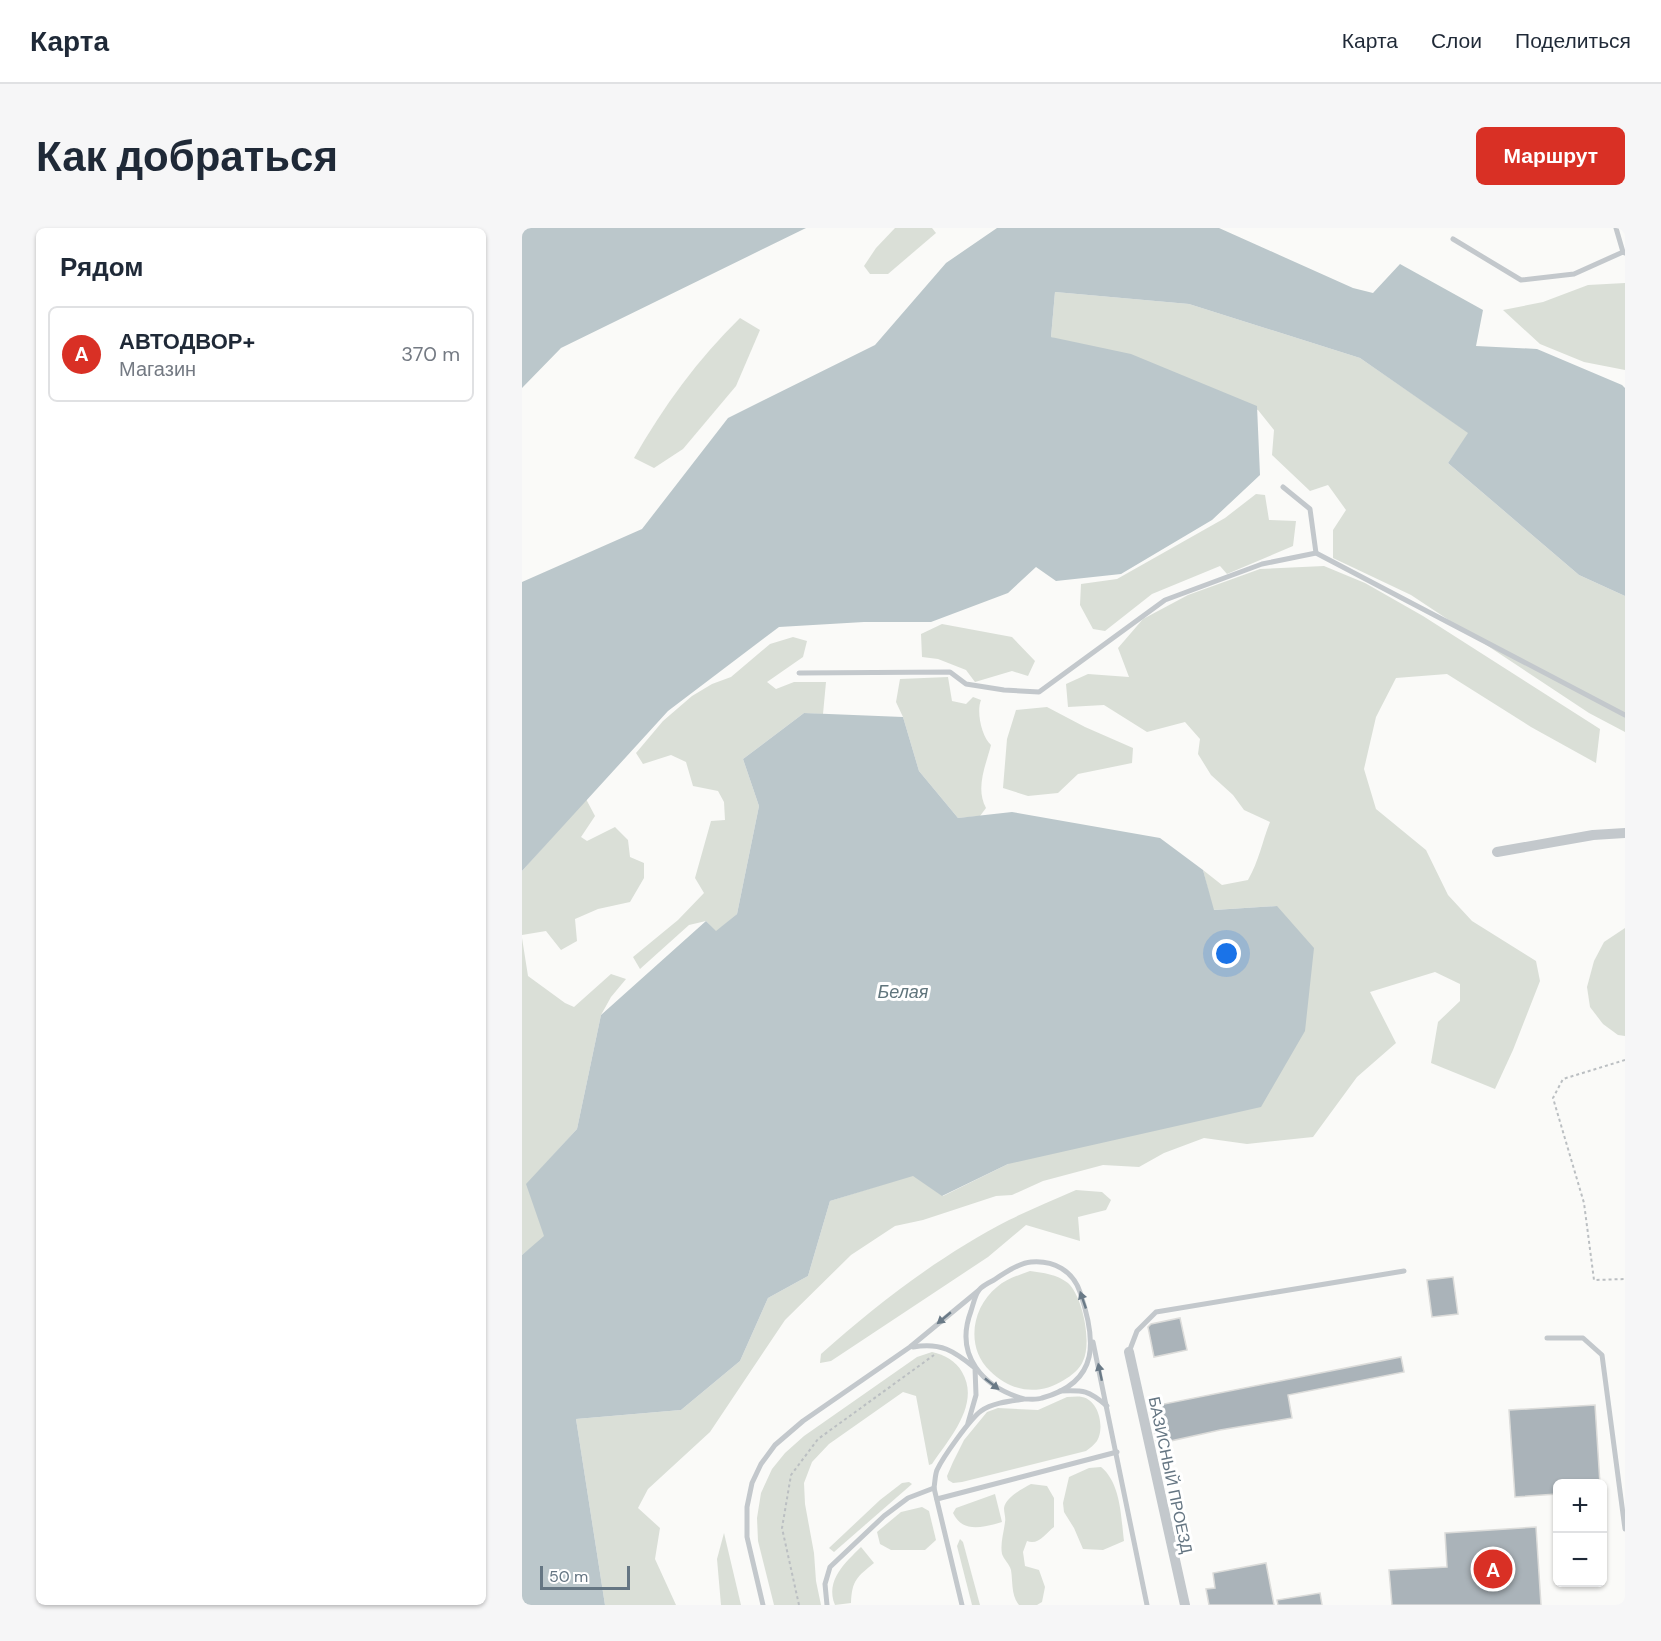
<!DOCTYPE html>
<html lang="ru">
<head>
<meta charset="utf-8">
<style>
  body { margin:0; font-family:"DM Sans",sans-serif; background:#f6f6f7; color:#1f2937 }
  .controls { position:absolute; right:18px; bottom:18px; display:grid; overflow:hidden; border-radius:9px; box-shadow:0 2px 4px #0004 }
  .controls button { width:54px; height:54px; display:grid; place-items:center; padding:0; border:0; border-bottom:2px solid #e0e1e3; background:#fff; color:#1f2937; font:30px sans-serif }
  .scale { position:absolute; left:18px; bottom:15px; width:90px; box-sizing:border-box; padding-left:6px; border:3px solid #657683; border-top:0; font-size:16px; line-height:21px; white-space:nowrap; color:#657683; -webkit-text-stroke:4px #fff; paint-order:stroke }
  .you { position:absolute; left:705px; top:726px; width:21px; height:21px; margin:-15px; border:4px solid #fff; border-radius:50%; background:#1a73e8; box-shadow:0 0 0 9px #1a73e833 }
  .badge { display:grid; place-items:center; width:39px; height:39px; border-radius:50%; background:#d93025; color:#fff; font-size:20px; font-weight:700 }
  .pin { position:absolute; translate:-50% -50%; border:3px solid #fff; box-shadow:0 2px 6px #0006 }
  .list { margin:0; padding:0; list-style:none }
  h2 { display:flex; justify-content:space-between; align-items:center; height:78px; margin:0; padding:0 24px; font-size:26px }
  h2 small { font-size:20px; font-weight:400; color:#747a83 }
  .list li { display:grid; grid-template-columns:39px 1fr auto; gap:18px; align-items:center; box-sizing:border-box; height:96px; margin:0 12px 12px; padding:0 12px; border:2px solid #e0e1e3; border-radius:9px }
  .list b { display:block; font-size:22px; white-space:nowrap }
  .list p { margin:0; font-size:20px; white-space:nowrap; color:#747a83 }
  .list em { font-size:20px; font-style:normal; color:#747a83 }
  .map { position:relative; flex:none; width:1103px; height:1377px; overflow:hidden; border-radius:9px }
  header { display:flex; align-items:center; gap:36px; box-sizing:border-box; height:84px; padding:0 30px; background:#fff; border-bottom:2px solid #e0e1e3 }
  header strong { font-size:28px }
  nav { display:flex; gap:33px; margin-inline-start:auto; font-size:21px }
  .intro { display:flex; align-items:center; justify-content:space-between; box-sizing:border-box; height:144px; padding:0 36px }
  h1 { margin:0; font-size:42px }
  .button { padding:15px 27px; border-radius:9px; background:#d93025; color:#fff; font-size:21px; font-weight:700 }
  main { display:flex; gap:36px; padding:0 36px }
  aside { flex:1; background:#fff; border-radius:9px; box-shadow:0 2px 4px #0004 }
  .map>svg:first-child { display:block }
  .green { fill:#dadfd7 }
  .water { fill:#bbc7cb }
  .building { fill:#aab3b9; stroke:#dcdcda; stroke-width:1.5 }
  .lines { fill:none; stroke-linecap:round; stroke-linejoin:round }
  .path { stroke:#bbbfc2; stroke-width:2; stroke-dasharray:3 3; stroke-linecap:butt }
  .lane { stroke:#c3c8cc; stroke-width:5 }
  .street { stroke:#c3c8cc; stroke-width:10 }
  .oneway { fill:#6a7a87 }
  .labels { text-anchor:middle; stroke-width:6; stroke-linejoin:round; paint-order:stroke }
  .street-label { font-size:16px; fill:#657683; stroke:#fff }
  .water-label { font-size:18px; font-style:italic; fill:#60757c; stroke:#fff }
</style>
</head>
<body>
<header>
<strong>Карта</strong>
<nav><a>Карта</a><a>Слои</a><a>Поделиться</a></nav>
</header>
<div class="intro"><h1>Как добраться</h1><a class="button">Маршрут</a></div>
<main>
<aside>
<h2>Рядом<small></small></h2>
<ul class="list">
<li><span class="badge">A</span><div><b>АВТОДВОР+</b><p>Магазин</p></div><em>370 m</em></li>
</ul>
</aside>
<div class="map">
<svg width="1103" height="1377" viewBox="0 0 1103 1377">
  <rect width="100%" height="100%" fill="#fafaf8"/>
  <g class="green">
    <polygon points="373,0 410,0 414,5 366,46 348,46 342,38 354,20"/>
    <polygon points="1103,55 1103,142 1062,134 1018,116 981,82 1021,74 1066,57"/>
    <polygon points="533,64 667,76 838,130 947,205 926,235 1057,347 1103,368 1103,504 1067,485 889,367 811,330 811,302 824,282 806,257 788,263 750,227 752,202 736,182 529,109"/>
    <path d="M218 90 238 102 214 158 161 221 132 240 112 230C141 179 176 131 218 90Z"/>
    <polygon points="734,266 743,267 747,292 774,293 771,318 705,346 698,338 630,366 583,403 571,401 558,377 559,356 595,351 703,290"/>
    <path d="M802 338 843 355 901 388 1078 501 1074 535 1009 499 925 446 874 450 854 489 842 541 854 581 904 622 926 667 950 693 1014 733 1018 753 991 822 973 861 909 835 916 794 938 773V756L913 744 848 764 874 815 835 849 791 909 725 916 682 910 642 925 617 939 581 937 521 953 490 967 474 968 401 992 373 998 329 1027 263 1092 188 1204 126 1261 116 1280 138 1300 133 1331 154 1377H83L54 1191 159 1182 218 1133 246 1070 286 1048 308 973 391 947 421 968 486 936 755 678 691 682 681 642 700 657 726 652C737 633 740 614 748 594L722 582 711 567 689 547 676 526 678 511 663 494 625 504 582 477 546 479 544 456 566 446 607 449 596 420 621 391 666 367 738 341Z"/>
    <polygon points="420,396 490,409 513,433 506,448 490,443 453,454 444,442 416,431 400,429 399,406"/>
    <polygon points="271,409 285,413 281,429 245,454 254,461 272,454 304,454 301,486 282,485 221,531 237,578 215,686 194,704 184,693 167,697 118,741 111,729 156,692 182,665 173,650 189,593 203,592 202,574 196,563 171,558 164,534 149,527 121,536 114,525 141,493 170,468 190,456 209,449 248,416"/>
    <path d="M426 449 430 473 444 476 451 469 459 472C454 484 460 509 469 517 464 537 453 560 464 580L458 588 436 590 397 543 381 489 374 474 378 451Z"/>
    <polygon points="525,479 563,499 611,520 610,535 556,546 536,565 506,568 481,560 485,511 494,482"/>
    <polygon points="64,571 73,588 59,609 65,613 93,599 106,612 108,629 122,635 122,650 108,674 76,681 53,691 55,713 39,722 24,703 0,707 0,643"/>
    <polygon points="1103,700 1103,808 1096,807 1081,796 1068,779 1065,759 1072,733 1082,714"/>
    <polygon points="0,710 6,748 43,775 52,779 89,746 104,751 89,769 79,787 55,901 5,956 23,1009 0,1027"/>
    <path d="M554 962 580 964 589 972 584 982 556 989 558 1013 504 997 466 1029 309 1133 298 1135 299 1126C356 1075 419 1027 487 992 509 981 532 972 554 962Z"/>
    <path d="M508 1043C522 1045 534 1046 546 1055 561 1069 570 1115 561 1133 558 1141 549 1148 542 1152 517 1168 489 1164 468 1143 443 1119 450 1079 475 1059 484 1051 497 1047 508 1043Z"/>
    <path d="M410 1124C423 1127 434 1133 440 1144 459 1176 427 1211 410 1236L407 1237 394 1168 381 1164 307 1216 290 1234 282 1255 283 1276 292 1325 294 1353 299 1377H252L236 1313 235 1290 239 1265 250 1241 263 1225 282 1208 395 1129Z"/>
    <path d="M545 1169C550 1169 556 1168 560 1169 577 1172 583 1200 575 1213 572 1217 568 1220 564 1223L440 1254 431 1255 426 1252 425 1248 431 1234 442 1212 465 1184 476 1180 516 1182Z"/>
    <path d="M579 1239C599 1255 599 1290 602 1313L581 1322 561 1321 552 1300 542 1284 541 1275 547 1249 567 1240Z"/>
    <polygon points="387,1254 390,1256 312,1324 307,1320 358,1272 380,1255"/>
    <path d="M509 1256 525 1258 532 1270V1299C524 1305 516 1318 505 1313L501 1324 503 1338 517 1342 523 1359 520 1374 515 1377H497C489 1367 491 1355 489 1342 487 1335 482 1332 480 1326 478 1315 482 1304 483 1294 484 1290 482 1285 482 1280 484 1269 500 1261 509 1256Z"/>
    <path d="M473 1266 480 1294C462 1299 441 1306 431 1285L434 1280Z"/>
    <polygon points="400,1279 407,1283 414,1312 403,1322 369,1322 358,1316 355,1304 379,1284"/>
    <polygon points="202,1305 219,1377 199,1377 195,1331"/>
    <polygon points="438,1311 441,1314 458,1377 450,1377 435,1318"/>
    <path d="M339 1319 352 1335C335 1349 330 1352 329 1375L313 1377C303 1352 323 1335 339 1319Z"/>
  </g>
  <g class="water">
    <polygon points="0,0 284,0 39,120 0,160"/>
    <polygon points="475,0 697,0 831,60 851,65 878,36 961,82 954,118 1015,121 1100,157 1103,160 1103,368 1057,347 926,235 946,205 838,130 667,76 533,64 529,109 609,126 735,178 738,247 690,292 599,346 534,353 514,339 486,365 409,394 342,394 257,399 146,483 0,643 0,354 120,301 206,190 353,117 424,35"/>
    <polygon points="282,485 381,489 397,543 436,590 490,584 638,610 681,642 692,682 755,678 792,720 783,803 739,879 486,936 420,968 391,948 308,973 286,1048 246,1070 218,1133 159,1182 54,1191 83,1377 0,1377 0,1027 22,1008 4,956 55,901 79,787 184,693 194,703 215,686 237,578 221,531"/>
  </g>
  <g class="building">
    <polygon points="931,1049 936,1086 910,1089 905,1052"/>
    <polygon points="658,1090 665,1122 632,1129 626,1099 629,1096"/>
    <polygon points="879,1129 882,1144 766,1167 770,1190 698,1202 635,1216 630,1193 639,1192 637,1177"/>
    <polygon points="1073,1177 1078,1256 1035,1256 1035,1266 993,1269 987,1182"/>
    <polygon points="1014,1299 1019,1377 870,1377 867,1342 925,1339 923,1305"/>
    <polygon points="744,1335 752,1377 687,1377 684,1361 693,1360 691,1345"/>
    <polygon points="798,1365 800,1377 756,1377 755,1372"/>
  </g>
  <g class="lines">
    <g class="path">
      <polyline points="1103,832 1041,851 1031,870 1062,975 1072,1052 1103,1051"/>
      <polyline points="277,1377 260,1300 269,1247 296,1211 412,1127"/>
    </g>
    <g class="lane">
      <polyline points="1094,0 1101,24"/>
      <polyline points="931,11 999,52 1052,46 1101,24 1103,25"/>
      <polyline points="761,259 788,281 794,325"/>
      <polyline points="277,445 428,444 444,456 482,462 517,464 643,372 740,336 794,325 1103,487"/>
      <polyline points="1025,1110 1061,1110 1080,1127 1103,1301"/>
      <polyline points="571,1114 625,1377"/>
      <path d="M391 1119C419 1114 432 1123 453 1140L454 1167 446 1195"/>
      <polyline points="607,1124 615,1103 634,1084 882,1043"/>
      <path d="M538 1163C562 1162 566 1162 585 1178"/>
      <polyline points="415,1271 595,1224"/>
      <polyline points="241,1377 225,1309 225,1279 230,1255 239,1236 253,1217 281,1193 388,1119 456,1063"/>
      <polyline points="305,1377 303,1356 308,1339 362,1288 386,1270 412,1260"/>
      <path d="M440 1377 412 1260C413 1254 413 1247 415 1242 421 1229 448 1191 459 1183 470 1175 488 1173 502 1171 508 1171 515 1172 520 1170 579 1154 574 1111 558 1064 551 1043 532 1032 509 1034 497 1035 482 1045 472 1052 468 1054 460 1058 457 1062 453 1067 451 1077 449 1083 432 1128 461 1159 502 1171"/>
    </g>
    <g class="street">
      <polyline points="975,624 1071,607 1103,605"/>
      <polyline points="607,1124 663,1377"/>
    </g>
  </g>
  <defs><path id="oneway-solid" d="M-6-.8H1V-3.2L6.5 0L1 3.2V.8H-6Z" transform="scale(1.5)"/></defs>
  <g class="oneway">
    <use href="#oneway-solid" transform="translate(561 1072) rotate(-109)"/>
    <use href="#oneway-solid" transform="translate(422 1090) rotate(140)"/>
    <use href="#oneway-solid" transform="translate(578 1144) rotate(-102)"/>
    <use href="#oneway-solid" transform="translate(470 1156) rotate(38)"/>
  </g>
  <g class="labels">
    <g class="street-label">
      <text transform="translate(649 1247) rotate(78)" y="6">БАЗИСНЫЙ ПРОЕЗД</text>
    </g>
    <g class="water-label">
      <text x="381" y="770">Белая</text>
    </g>
  </g>
</svg>
<div class="controls">
<button>+</button>
<button>−</button>
</div>
<div class="scale">50 m</div>
<div class="you"></div>
<div class="pin badge" style="left:971px;top:1341px">A</div>
</div>
</main>
</body>
</html>
